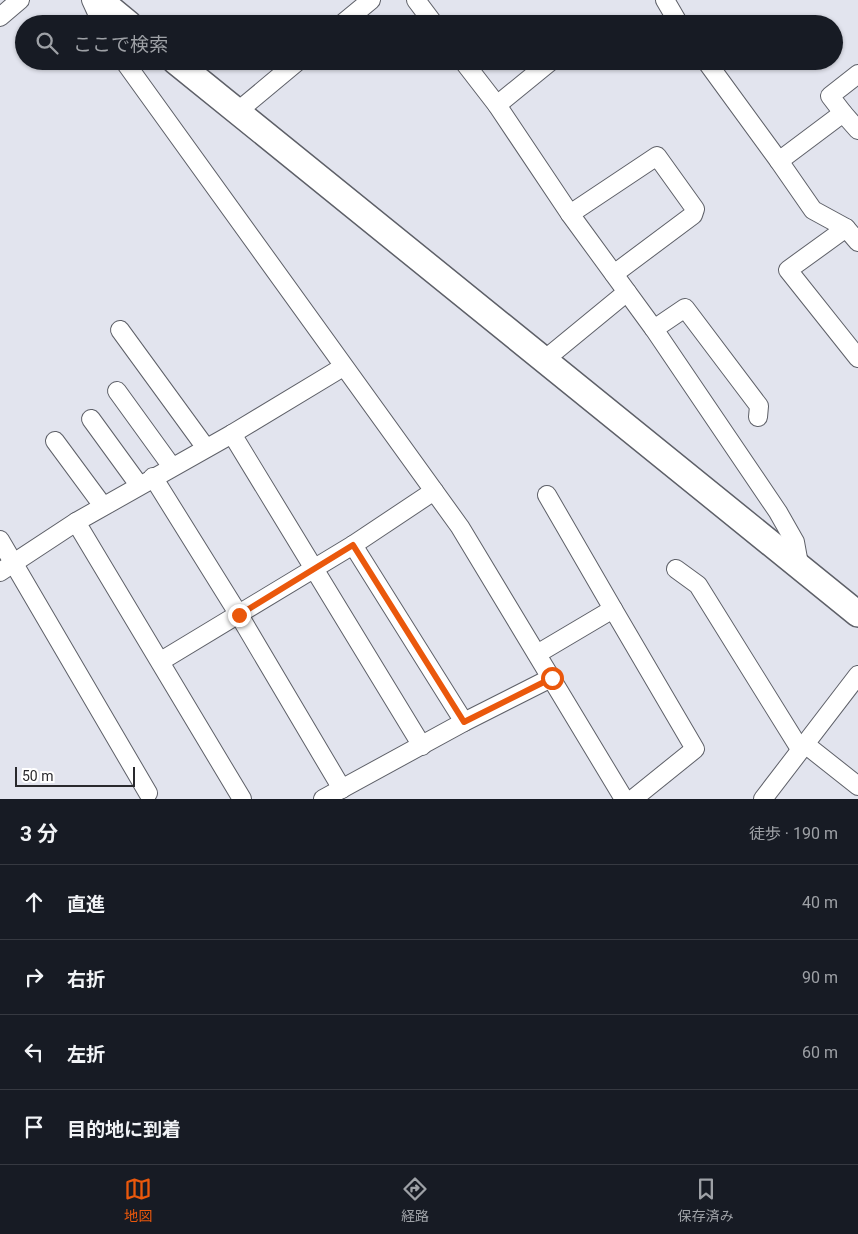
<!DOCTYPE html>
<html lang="ja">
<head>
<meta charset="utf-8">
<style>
  body { margin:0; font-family:Roboto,"Noto Sans JP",sans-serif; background:#242831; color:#f1f3f6 }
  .scale { position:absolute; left:15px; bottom:12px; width:120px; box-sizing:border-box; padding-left:5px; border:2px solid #29292d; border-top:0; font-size:14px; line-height:18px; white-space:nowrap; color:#29292d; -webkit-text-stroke:4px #fff; paint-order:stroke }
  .stop { position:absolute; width:15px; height:15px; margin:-11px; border:4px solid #ea580c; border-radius:50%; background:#fff }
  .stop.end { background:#ea580c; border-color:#fff; box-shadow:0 1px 5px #0008 }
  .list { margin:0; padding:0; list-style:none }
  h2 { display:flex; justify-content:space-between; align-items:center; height:65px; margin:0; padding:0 20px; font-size:21px }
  h2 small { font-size:16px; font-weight:400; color:#9ea1a6 }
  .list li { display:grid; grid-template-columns:32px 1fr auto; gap:15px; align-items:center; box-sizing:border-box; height:75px; padding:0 20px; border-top:1px solid #363941 }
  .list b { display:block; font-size:19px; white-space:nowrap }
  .list em { font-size:16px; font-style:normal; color:#9ea1a6 }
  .icon { flex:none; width:28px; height:28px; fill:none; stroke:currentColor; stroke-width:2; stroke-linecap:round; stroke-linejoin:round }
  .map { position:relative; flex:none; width:858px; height:799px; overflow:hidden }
  .search { position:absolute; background:#171b24; box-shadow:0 1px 4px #0004; left:15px; right:15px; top:15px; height:55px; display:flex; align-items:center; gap:12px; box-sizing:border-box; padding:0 18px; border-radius:28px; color:#9ea1a6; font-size:19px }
  .sheet { height:365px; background:#171b24 }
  nav { display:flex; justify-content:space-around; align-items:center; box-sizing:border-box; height:70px; border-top:1px solid #363941; background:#171b24; font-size:14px; color:#9ea1a6 }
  nav a { display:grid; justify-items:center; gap:2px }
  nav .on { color:#ea580c }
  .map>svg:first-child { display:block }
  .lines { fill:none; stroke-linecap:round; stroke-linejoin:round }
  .street-casing { stroke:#5e6068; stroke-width:20 }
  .secondary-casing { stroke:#5e6068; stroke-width:28 }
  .street { stroke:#fff; stroke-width:18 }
  .secondary { stroke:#fff; stroke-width:25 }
  .route { stroke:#ea580c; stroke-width:6 }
</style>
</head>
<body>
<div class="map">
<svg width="858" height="799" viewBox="0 0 858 799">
  <rect width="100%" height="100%" fill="#e2e4ee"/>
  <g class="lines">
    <defs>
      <g id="street">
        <polyline points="91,0 102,24"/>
        <polyline points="416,0 434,24"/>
        <polyline points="665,0 679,24"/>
        <polyline points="0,17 20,0"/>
        <polyline points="342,24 371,0"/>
        <polyline points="124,61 460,527 624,799"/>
        <polyline points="463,61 497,105 570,214 654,329 778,512 795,542 799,564"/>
        <polyline points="706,61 779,161 843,113 858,130"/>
        <polyline points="497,105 551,61"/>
        <polyline points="237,112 298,61"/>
        <polyline points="843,113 830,96 858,74"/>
        <polyline points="779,161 813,210 846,228 858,242"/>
        <polyline points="570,214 657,156 695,209 693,215 614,274"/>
        <polyline points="846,228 788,270 858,358"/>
        <polyline points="654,329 685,308 759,406 758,417"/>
        <polyline points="120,330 206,448"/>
        <polyline points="543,361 627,292"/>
        <polyline points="117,391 172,467"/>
        <polyline points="91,419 139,485"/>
        <polyline points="232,434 422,746"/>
        <polyline points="55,441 103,506"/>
        <polyline points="153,477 239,615 342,789"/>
        <polyline points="547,495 613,609"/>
        <polyline points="76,522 242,799"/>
        <polyline points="0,540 148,793"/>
        <polyline points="353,545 434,491"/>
        <polyline points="676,569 698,585 800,749"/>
        <polyline points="0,572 76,522 232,434 343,367"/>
        <polyline points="537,654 613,609 695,749 633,799"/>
        <polyline points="161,661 353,545 464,722"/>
        <polyline points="805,744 858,786"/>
        <polyline points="323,799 464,722 551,678"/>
        <polyline points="763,799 858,675"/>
      </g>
      <g id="secondary">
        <polyline points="100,0 129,24"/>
        <polyline points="175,61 858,614"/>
      </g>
    </defs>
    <use href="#street" class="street-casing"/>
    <use href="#secondary" class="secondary-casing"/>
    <use href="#street" class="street"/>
    <use href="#secondary" class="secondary"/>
  </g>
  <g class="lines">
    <polyline class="route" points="239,615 353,545 464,722 552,678"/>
  </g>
</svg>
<div class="scale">50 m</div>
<div class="stop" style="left:552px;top:678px"></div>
<div class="stop end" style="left:239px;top:615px"></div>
<div class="search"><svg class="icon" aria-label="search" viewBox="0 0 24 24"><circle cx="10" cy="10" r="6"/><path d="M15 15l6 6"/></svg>ここで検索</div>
</div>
<section class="sheet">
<h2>3 分<small>徒歩 · 190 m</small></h2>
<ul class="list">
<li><svg class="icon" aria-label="ahead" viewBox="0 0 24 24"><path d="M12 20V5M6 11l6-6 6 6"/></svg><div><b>直進</b></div><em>40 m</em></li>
<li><svg class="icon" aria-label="right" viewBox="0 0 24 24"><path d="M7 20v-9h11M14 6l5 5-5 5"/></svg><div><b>右折</b></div><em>90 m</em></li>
<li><svg class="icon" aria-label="left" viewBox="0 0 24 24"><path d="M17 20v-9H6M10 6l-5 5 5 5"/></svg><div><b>左折</b></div><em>60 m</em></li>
<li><svg class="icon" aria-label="arrive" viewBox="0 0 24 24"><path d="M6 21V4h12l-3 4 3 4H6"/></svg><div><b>目的地に到着</b></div></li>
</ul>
</section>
<nav>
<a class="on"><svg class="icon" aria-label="map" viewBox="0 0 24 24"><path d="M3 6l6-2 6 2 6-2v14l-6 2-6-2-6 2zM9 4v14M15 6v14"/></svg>地図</a>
<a><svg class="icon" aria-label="directions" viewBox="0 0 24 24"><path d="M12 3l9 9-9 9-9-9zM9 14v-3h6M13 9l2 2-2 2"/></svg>経路</a>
<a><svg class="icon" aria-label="saved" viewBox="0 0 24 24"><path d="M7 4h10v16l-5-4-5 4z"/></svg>保存済み</a>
</nav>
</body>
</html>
